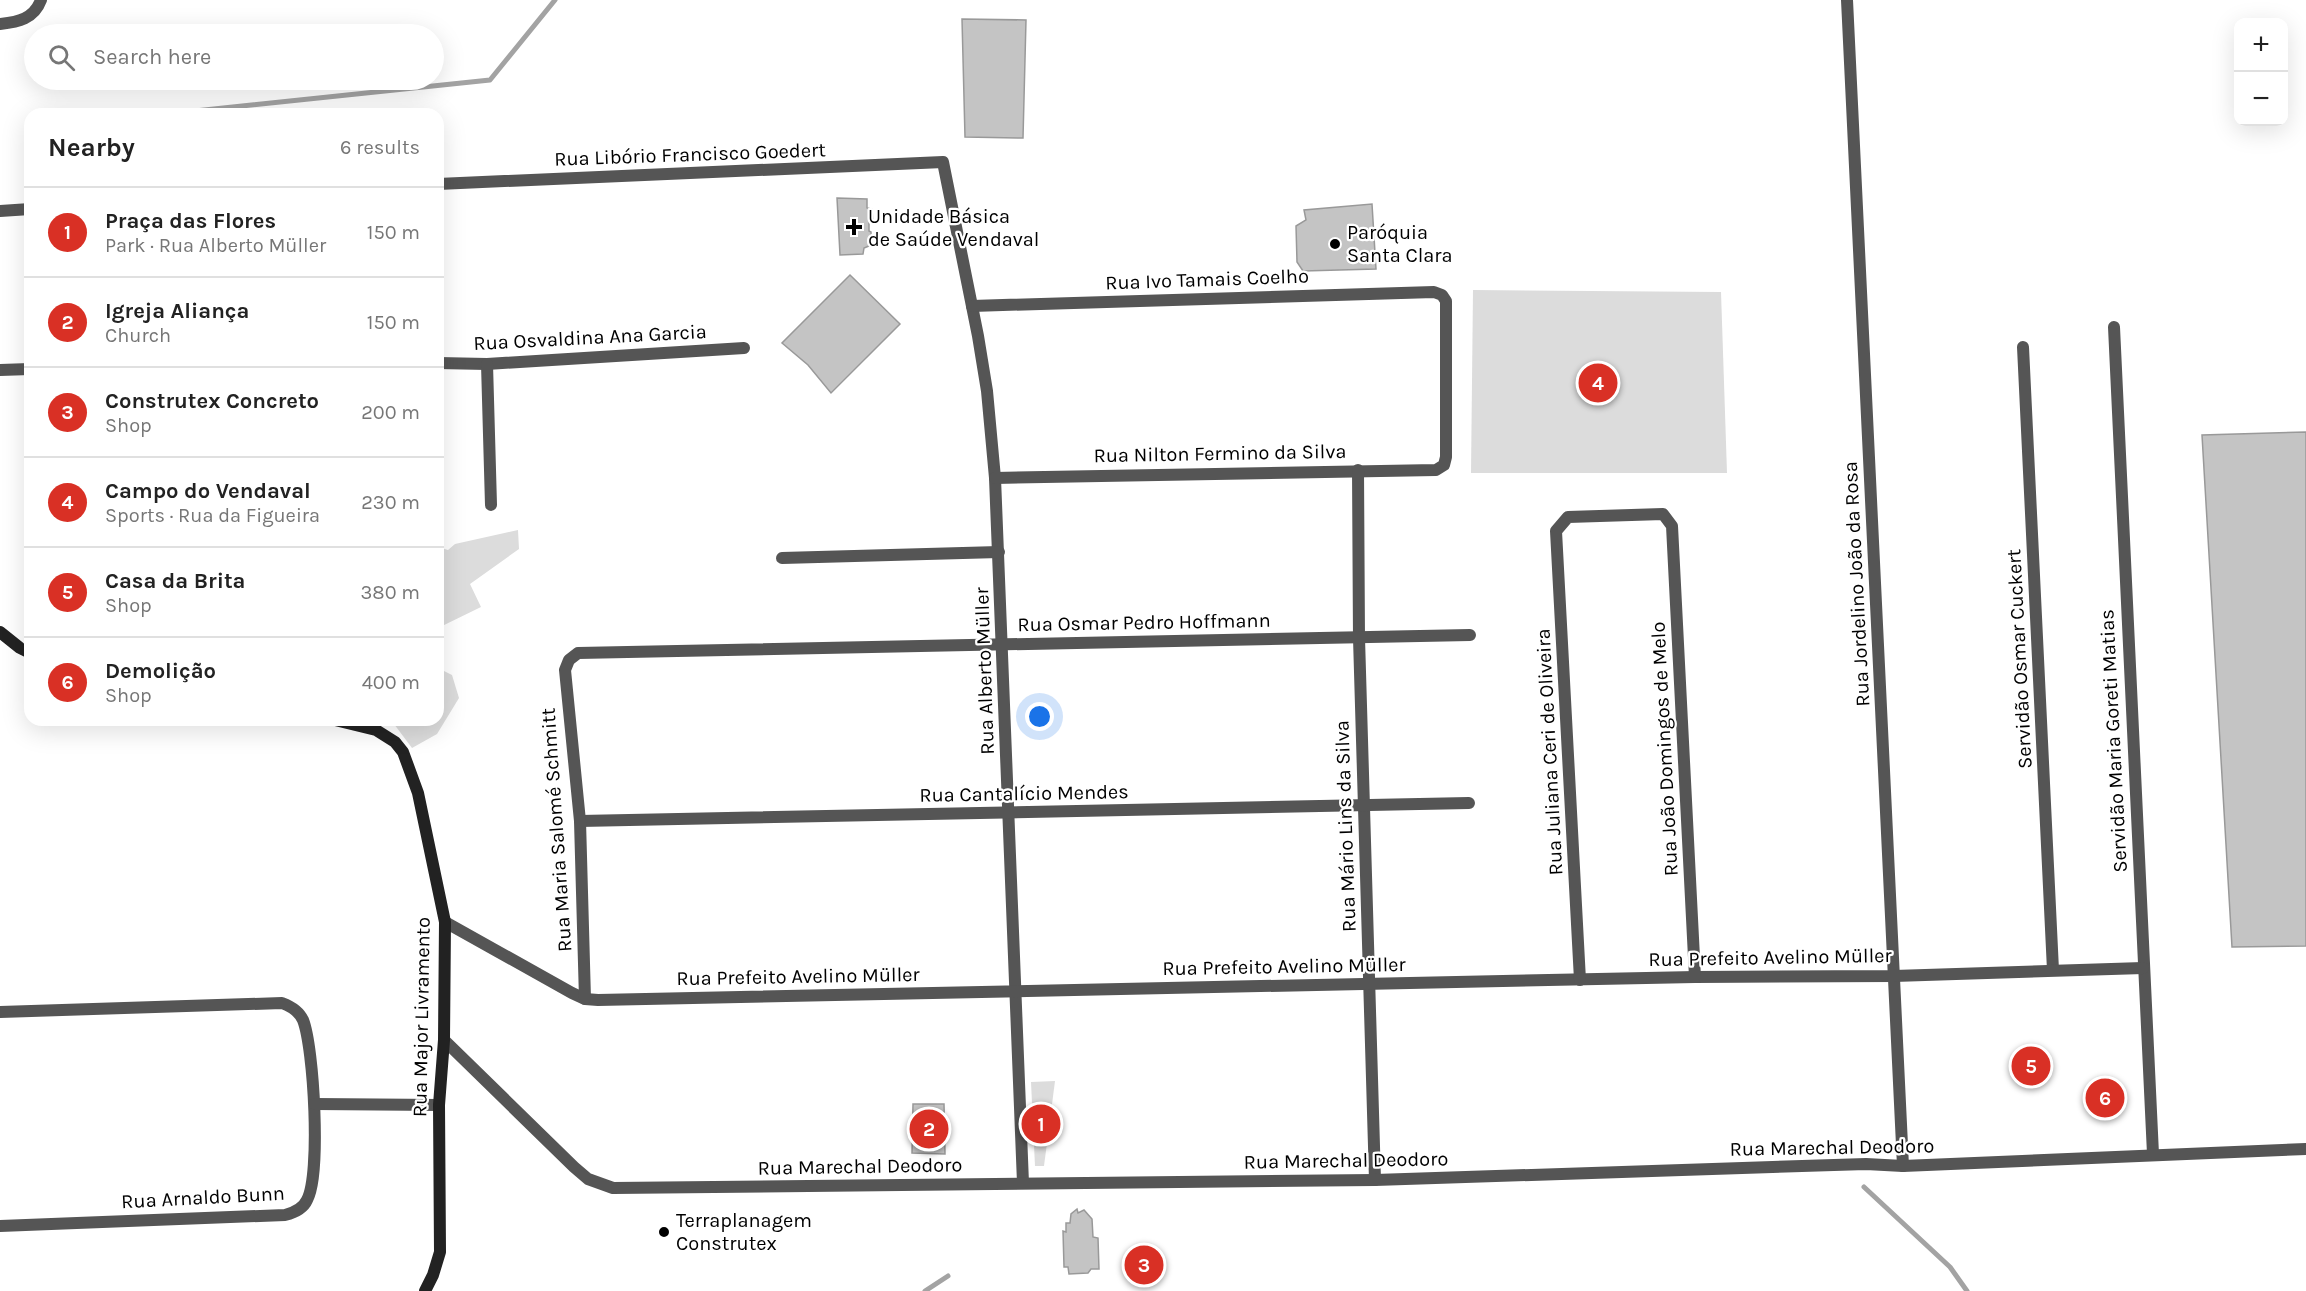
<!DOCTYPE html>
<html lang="en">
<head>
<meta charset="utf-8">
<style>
  body { margin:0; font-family:Karla,sans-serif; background:#f2f2f2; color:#222 }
  .controls { position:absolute; right:18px; top:18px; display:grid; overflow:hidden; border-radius:12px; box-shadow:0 6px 24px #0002 }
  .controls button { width:54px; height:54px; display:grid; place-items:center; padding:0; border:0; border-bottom:2px solid #e0e0e0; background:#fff; color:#222; font:30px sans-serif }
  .you { position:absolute; left:1040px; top:717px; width:21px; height:21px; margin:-15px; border:4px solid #fff; border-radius:50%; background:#1a73e8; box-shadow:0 0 0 9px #1a73e833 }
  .badge { display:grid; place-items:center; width:39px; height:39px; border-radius:50%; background:#d93025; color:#fff; font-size:20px; font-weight:700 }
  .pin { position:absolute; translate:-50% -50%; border:3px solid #fff; box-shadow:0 2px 6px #0006 }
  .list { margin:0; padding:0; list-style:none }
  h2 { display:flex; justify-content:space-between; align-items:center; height:78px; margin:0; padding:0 24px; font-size:26px }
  h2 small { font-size:20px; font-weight:400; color:#767676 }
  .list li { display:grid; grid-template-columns:39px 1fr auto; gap:18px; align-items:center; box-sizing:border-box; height:90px; padding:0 24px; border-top:2px solid #e0e0e0 }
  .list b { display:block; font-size:22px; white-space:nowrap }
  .list p { margin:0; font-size:20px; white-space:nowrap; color:#767676 }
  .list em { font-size:20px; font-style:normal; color:#767676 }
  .icon { flex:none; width:33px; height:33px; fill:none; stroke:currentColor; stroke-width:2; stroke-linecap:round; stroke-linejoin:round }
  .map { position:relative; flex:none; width:2306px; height:1291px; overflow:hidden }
  .search { position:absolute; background:#fff; box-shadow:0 6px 24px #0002; left:24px; top:24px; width:420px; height:66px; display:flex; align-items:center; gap:15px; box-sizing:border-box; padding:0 21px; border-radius:33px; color:#767676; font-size:22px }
  .panel { position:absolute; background:#fff; box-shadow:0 6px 24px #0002; left:24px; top:108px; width:420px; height:618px; border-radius:18px }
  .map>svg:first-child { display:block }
  .green { fill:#dcdcdc }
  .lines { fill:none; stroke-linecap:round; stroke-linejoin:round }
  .stream { stroke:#a3a3a3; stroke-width:5 }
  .building { fill:#c4c4c4; stroke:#999; stroke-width:1.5 }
  .street { stroke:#555; stroke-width:12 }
  .secondary { stroke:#222; stroke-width:12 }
  .poi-dot { fill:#000; stroke:#fff; stroke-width:2 }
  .labels { text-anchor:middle; stroke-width:4.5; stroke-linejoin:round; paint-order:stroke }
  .street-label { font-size:20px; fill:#000; stroke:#fff }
  .poi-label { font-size:20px; fill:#000; stroke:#fff; text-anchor:start }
</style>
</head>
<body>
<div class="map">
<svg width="2306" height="1291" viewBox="0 0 2306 1291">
  <rect width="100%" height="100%" fill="#fff"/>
  <g class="green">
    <polygon points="1473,290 1721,292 1727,473 1471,473"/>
    <polygon points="518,530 519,549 470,584 481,607 438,628 438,547 448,550 455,544"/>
    <polygon points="438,668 452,675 459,698 437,734 412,748 391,720 438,720"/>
    <polygon points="1055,1081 1044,1166 1035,1166 1031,1082"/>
  </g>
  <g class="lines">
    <g class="stream">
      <polyline points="176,113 490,80 555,0"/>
      <polyline points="1864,1187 1950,1267 1967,1291"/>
      <polyline points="925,1291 948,1276"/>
    </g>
  </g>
  <g class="building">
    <polygon points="962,19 1026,20 1023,138 965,137"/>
    <polygon points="837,198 867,199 867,208 872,209 873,222 869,222 869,231 871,232 871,238 869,239 869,246 864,248 863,254 840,255"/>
    <polygon points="1372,204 1376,269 1303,271 1297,262 1296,226 1306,220 1304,210"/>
    <polygon points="850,275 900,324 831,393 808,365 782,343"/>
    <polygon points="2306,432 2306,946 2232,947 2202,435"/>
    <polygon points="913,1104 944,1104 945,1154 912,1153"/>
    <polygon points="1077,1209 1078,1213 1084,1210 1092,1219 1093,1237 1098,1238 1099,1269 1091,1269 1088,1273 1069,1274 1068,1267 1064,1267 1063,1231 1066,1232 1066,1223 1070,1223 1071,1214"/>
  </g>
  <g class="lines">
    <g class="street">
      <polyline points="1847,0 1903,1166"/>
      <path d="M0 24C18 22 34 19 41 0"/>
      <polyline points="438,184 943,162 978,336 987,391 995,478 1023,1183"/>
      <polyline points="0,211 30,209"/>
      <polyline points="972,306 1434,292 1442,295 1446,301 1446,457 1444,465 1436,470 995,478"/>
      <polyline points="2114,327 2153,1154"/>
      <polyline points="2023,347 2053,970"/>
      <polyline points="438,363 487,364 744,348"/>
      <polyline points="487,364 491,505"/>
      <polyline points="0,370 30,369"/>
      <polyline points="1358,470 1359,638 1375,1180"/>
      <polyline points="782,558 999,552"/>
      <polyline points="580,821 1469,803"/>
      <polyline points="445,922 572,993 585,999 598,1000 1695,977 1894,976 2143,968"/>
      <polyline points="1580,980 1556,531 1568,517 1663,514 1672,526 1695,977"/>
      <polyline points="585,999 580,821 565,670 569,660 578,653 1470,635"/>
      <path d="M0 1012 282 1003C290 1006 299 1011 303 1020 314 1048 321 1175 307 1200 303 1209 293 1213 285 1215L0 1226"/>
      <polyline points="444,1040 574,1167 588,1179 613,1188 1375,1180 1866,1164 1903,1166 2306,1149"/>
      <polyline points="315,1104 439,1105"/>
    </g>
    <g class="secondary">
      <polyline points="0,632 20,648 30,653"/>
      <polyline points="335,720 376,730 395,742 403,752 418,793 445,922 444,1040 439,1105 440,1252 433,1275 425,1291"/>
    </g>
  </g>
  <g class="poi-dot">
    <path d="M851 218h6v6h6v6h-6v6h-6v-6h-6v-6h6z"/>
    <circle cx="1335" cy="244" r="6"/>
    <circle cx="664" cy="1232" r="6"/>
  </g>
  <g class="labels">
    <g class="street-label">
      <text transform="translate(690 154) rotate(-2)" y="7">Rua Libório Francisco Goedert</text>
      <text transform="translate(1207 279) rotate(-2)" y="7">Rua Ivo Tamais Coelho</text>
      <text transform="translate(590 337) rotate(-3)" y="7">Rua Osvaldina Ana Garcia</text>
      <text transform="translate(1220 453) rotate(-1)" y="7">Rua Nilton Fermino da Silva</text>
      <text transform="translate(1856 584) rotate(-93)" y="7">Rua Jordelino João da Rosa</text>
      <text transform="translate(1144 622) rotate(-1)" y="7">Rua Osmar Pedro Hoffmann</text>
      <text transform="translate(2019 659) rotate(-93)" y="7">Servidão Osmar Cuckert</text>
      <text transform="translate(984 671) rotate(-92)" y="7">Rua Alberto Müller</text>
      <text transform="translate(2113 741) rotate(-93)" y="7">Servidão Maria Goreti Matias</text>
      <text transform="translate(1664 749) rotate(-93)" y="7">Rua João Domingos de Melo</text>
      <text transform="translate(1549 752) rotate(-93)" y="7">Rua Juliana Ceri de Oliveira</text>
      <text transform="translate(1024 793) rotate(-1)" y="7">Rua Cantalício Mendes</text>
      <text transform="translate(1345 826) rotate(-92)" y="7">Rua Mário Lins da Silva</text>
      <text transform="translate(556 830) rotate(-94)" y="7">Rua Maria Salomé Schmitt</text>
      <text transform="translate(1770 957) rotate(-1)" y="7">Rua Prefeito Avelino Müller</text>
      <text transform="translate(1284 966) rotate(-1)" y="7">Rua Prefeito Avelino Müller</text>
      <text transform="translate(798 976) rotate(-1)" y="7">Rua Prefeito Avelino Müller</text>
      <text transform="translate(421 1017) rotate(-89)" y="7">Rua Major Livramento</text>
      <text transform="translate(1832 1147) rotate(-1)" y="7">Rua Marechal Deodoro</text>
      <text transform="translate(1346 1160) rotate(-1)" y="7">Rua Marechal Deodoro</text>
      <text transform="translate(860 1166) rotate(-1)" y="7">Rua Marechal Deodoro</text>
      <text transform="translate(203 1197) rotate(-3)" y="7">Rua Arnaldo Bunn</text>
    </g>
    <g class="poi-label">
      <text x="868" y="223">Unidade Básica<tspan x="868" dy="23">de Saúde Vendaval</tspan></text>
      <text x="1347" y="239">Paróquia<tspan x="1347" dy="23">Santa Clara</tspan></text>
      <text x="676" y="1227">Terraplanagem<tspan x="676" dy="23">Construtex</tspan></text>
    </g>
  </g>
</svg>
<div class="controls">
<button>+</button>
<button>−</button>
</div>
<div class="you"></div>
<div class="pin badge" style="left:1041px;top:1124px">1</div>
<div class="pin badge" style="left:929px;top:1129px">2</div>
<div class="pin badge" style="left:1144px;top:1265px">3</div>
<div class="pin badge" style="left:1598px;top:383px">4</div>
<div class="pin badge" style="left:2031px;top:1066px">5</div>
<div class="pin badge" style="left:2105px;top:1098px">6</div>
<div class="search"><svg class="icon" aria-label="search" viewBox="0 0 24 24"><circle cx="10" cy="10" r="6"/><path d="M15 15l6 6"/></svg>Search here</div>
<section class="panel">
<h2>Nearby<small>6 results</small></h2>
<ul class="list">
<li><span class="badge">1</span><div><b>Praça das Flores</b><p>Park · Rua Alberto Müller</p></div><em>150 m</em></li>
<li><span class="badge">2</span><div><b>Igreja Aliança</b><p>Church</p></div><em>150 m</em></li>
<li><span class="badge">3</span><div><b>Construtex Concreto</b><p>Shop</p></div><em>200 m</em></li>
<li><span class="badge">4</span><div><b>Campo do Vendaval</b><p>Sports · Rua da Figueira</p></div><em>230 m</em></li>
<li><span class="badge">5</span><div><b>Casa da Brita</b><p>Shop</p></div><em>380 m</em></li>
<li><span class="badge">6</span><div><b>Demolição</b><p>Shop</p></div><em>400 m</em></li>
</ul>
</section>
</div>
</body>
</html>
